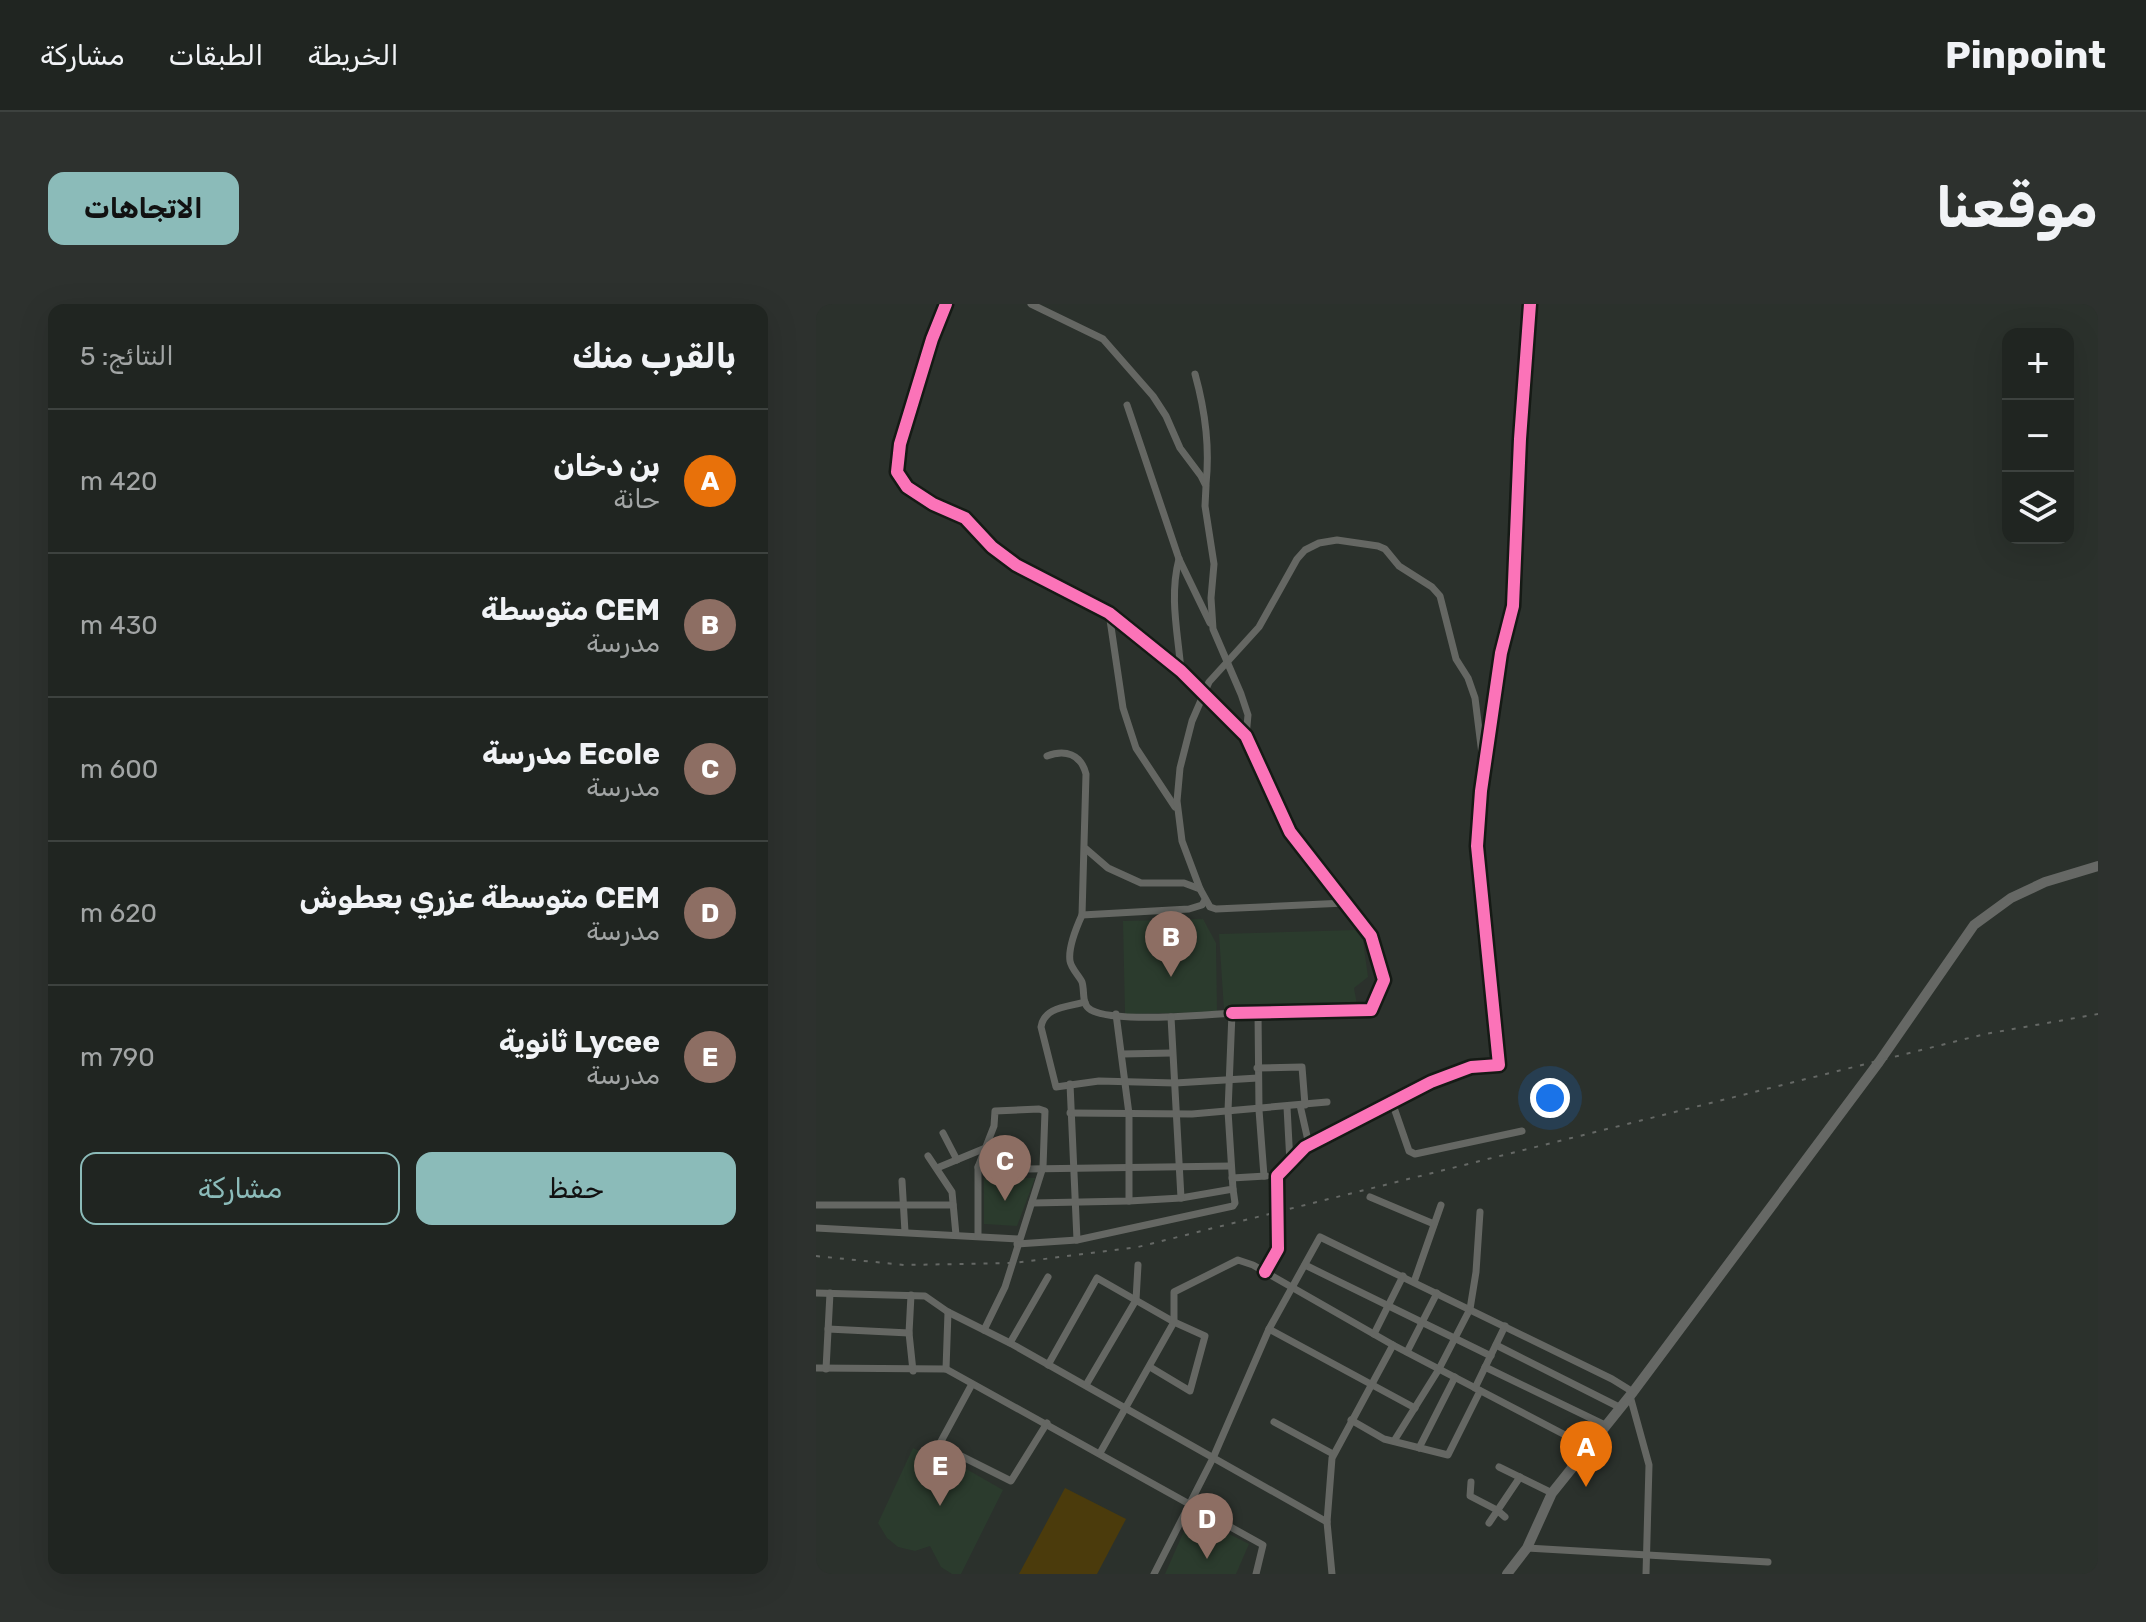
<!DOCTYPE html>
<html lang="ar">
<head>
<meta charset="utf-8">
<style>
  body { margin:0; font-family:Rubik,Cairo,sans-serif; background:#2d312e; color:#f1f3f6; direction:rtl }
  .controls { position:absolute; right:24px; top:24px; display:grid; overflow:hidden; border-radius:16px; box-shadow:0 8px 32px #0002 }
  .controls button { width:72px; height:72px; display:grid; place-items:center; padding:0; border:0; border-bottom:2px solid #3d423f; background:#202521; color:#f1f3f6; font:40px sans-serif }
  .you { position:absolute; left:734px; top:794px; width:28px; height:28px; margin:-20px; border:6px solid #fff; border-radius:50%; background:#1a73e8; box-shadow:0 0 0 12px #1a73e833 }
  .badge { display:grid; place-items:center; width:52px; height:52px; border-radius:50%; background:#8bbbb9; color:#fff; font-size:26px; font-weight:700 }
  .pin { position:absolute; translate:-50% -66px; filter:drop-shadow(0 2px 4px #0008) }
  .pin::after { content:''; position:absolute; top:42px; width:28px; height:24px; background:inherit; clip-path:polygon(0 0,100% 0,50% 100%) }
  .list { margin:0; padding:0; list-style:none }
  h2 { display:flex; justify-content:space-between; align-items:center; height:104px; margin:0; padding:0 32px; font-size:34px }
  h2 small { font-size:26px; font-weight:400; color:#a2a5a5 }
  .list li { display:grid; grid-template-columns:52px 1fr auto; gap:24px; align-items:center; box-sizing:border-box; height:144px; padding:0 32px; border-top:2px solid #3d423f }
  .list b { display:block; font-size:30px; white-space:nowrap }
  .list p { margin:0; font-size:26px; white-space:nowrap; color:#a2a5a5 }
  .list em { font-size:26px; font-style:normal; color:#a2a5a5 }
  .actions { display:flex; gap:16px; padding:24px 32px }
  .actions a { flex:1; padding:18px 0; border:2px solid #8bbbb9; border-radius:16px; text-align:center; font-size:28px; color:#8bbbb9 }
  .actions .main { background:#8bbbb9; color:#111 }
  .icon { flex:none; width:44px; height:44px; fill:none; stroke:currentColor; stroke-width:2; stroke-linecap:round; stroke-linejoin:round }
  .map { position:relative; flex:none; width:1282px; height:1270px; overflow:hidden; direction:ltr; border-radius:16px }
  header { display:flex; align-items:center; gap:48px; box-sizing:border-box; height:112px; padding:0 40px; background:#202521; border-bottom:2px solid #3d423f }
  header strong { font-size:38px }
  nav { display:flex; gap:44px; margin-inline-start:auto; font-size:28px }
  .intro { display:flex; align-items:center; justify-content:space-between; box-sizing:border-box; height:192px; padding:0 48px }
  h1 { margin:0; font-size:56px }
  .button { padding:20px 36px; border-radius:16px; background:#8bbbb9; color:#111; font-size:28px; font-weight:700 }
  main { display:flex; gap:48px; padding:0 48px }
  aside { flex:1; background:#202521; border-radius:16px; box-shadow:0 8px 32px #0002 }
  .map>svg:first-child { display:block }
  .built { fill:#2b3b2d }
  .pitch { fill:#4b3b0c }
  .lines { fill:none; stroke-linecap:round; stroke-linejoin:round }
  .street { stroke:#656763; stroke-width:7 }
  .secondary { stroke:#666865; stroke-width:10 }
  .rail { stroke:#656865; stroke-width:2; stroke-dasharray:4 8; stroke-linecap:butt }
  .cycleway-casing { stroke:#151a15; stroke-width:17 }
  .cycleway { stroke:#fb73b8; stroke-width:12 }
</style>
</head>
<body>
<header>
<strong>Pinpoint</strong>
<nav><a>الخريطة</a><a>الطبقات</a><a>مشاركة</a></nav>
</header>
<div class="intro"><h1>موقعنا</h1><a class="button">الاتجاهات</a></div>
<main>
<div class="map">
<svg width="1282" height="1270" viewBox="0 0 1282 1270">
  <rect width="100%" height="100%" fill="#2b312c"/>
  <g class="built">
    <polygon points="387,615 400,639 401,708 309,710 307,617"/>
    <polygon points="539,626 547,636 552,673 538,684 542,706 408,706 403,630"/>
    <polygon points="168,874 219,874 201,922 168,920"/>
    <polygon points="97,1144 140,1164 145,1162 187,1186 145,1270 136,1270 125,1263 114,1242 99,1247 82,1243 71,1234 62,1219"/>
    <polygon points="375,1211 433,1240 420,1270 349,1270"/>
  </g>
  <polygon class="pitch" points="249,1184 310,1215 281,1270 203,1270"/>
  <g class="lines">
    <g class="street">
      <polyline points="130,0 116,35 84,140 81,168 91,183 117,200 149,214 176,243 200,261 293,309 365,367 430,432 474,528 555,632 568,676 555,706 416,709"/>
      <polyline points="215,0 287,35 337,92 350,112 364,144 385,172 390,182 389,202 398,260 395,294 397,325 425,390 432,411 430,432"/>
      <path d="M379 70C389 106 394 143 390 180"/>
      <polyline points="311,101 363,255 394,319"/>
      <path d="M363 255C353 293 362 329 365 367"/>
      <polyline points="293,309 307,404 320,444 359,503"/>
      <path d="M231 452C249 445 265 450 270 470L266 611C261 622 252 644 254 657 255 664 263 672 266 678 269 687 265 701 275 706 298 719 387 711 416 709L412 807 417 885 365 894 313 897"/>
      <polyline points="270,545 292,564 325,579 368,579 384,585 394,603 400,605 529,599"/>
      <polyline points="384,585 366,537 361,497 364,464 376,417 393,378 443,323 481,255 489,246 503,239 521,236 562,242 569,245 583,262 616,283 624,292 640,355 652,374 659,394 667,458"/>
      <polyline points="266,611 373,605 386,601 389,596"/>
      <path d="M269 698C251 703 228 703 225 723L240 783 283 777 359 779 442 774"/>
      <polyline points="442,708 443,806 448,872"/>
      <polyline points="355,713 365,894"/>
      <polyline points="306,750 356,749"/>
      <polyline points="441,764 486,763 489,801"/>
      <polyline points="254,780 261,936"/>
      <polyline points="576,798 593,847 599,850 706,827"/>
      <polyline points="484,801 493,841"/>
      <polyline points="471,803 474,859"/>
      <polyline points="254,809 376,810 511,798"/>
      <polyline points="127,829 141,856"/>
      <polyline points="112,852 136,888 140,931"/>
      <polyline points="162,863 211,865 415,862"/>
      <polyline points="121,864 167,845"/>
      <polyline points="416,874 450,872"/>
      <polyline points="86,877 89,928"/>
      <polyline points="554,893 618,920"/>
      <polyline points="216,899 313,897 313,810 300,710"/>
      <polyline points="0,901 137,901"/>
      <polyline points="0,924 203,935"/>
      <polyline points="162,932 162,863 178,822 179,807 223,805 229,807 227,863 189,983 168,1026"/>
      <polyline points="201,940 261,936 417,902 419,899 417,885"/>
      <polyline points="489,961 675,1052"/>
      <polyline points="449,968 462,945 461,872 489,843 615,778 655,763 683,761 661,542 665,487 685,349 697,302 704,135 714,0"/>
      <polyline points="598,978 625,901"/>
      <polyline points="0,989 109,992 132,1008 194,1039 511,1218"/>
      <polyline points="95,991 93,1029 97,1067"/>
      <polyline points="12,1025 93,1029"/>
      <polyline points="453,1025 599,1104"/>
      <polyline points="558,1030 587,972"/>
      <polyline points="194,1039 232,973"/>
      <polyline points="680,1041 805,1104"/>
      <polyline points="591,1048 621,989"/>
      <polyline points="232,1061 281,974 358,1018 389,1032 374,1087 334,1063"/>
      <polyline points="669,1063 791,1122"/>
      <polyline points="0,1064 130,1065 447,1241 440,1270"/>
      <polyline points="10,1065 14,989"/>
      <polyline points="130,1065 132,1008"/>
      <polyline points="156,1080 123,1141 195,1177 231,1119"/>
      <polyline points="270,1081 320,996 322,961"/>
      <polyline points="659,1084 689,1022"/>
      <polyline points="814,1092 833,1161 830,1270"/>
      <polyline points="535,1116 568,1135 632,1151 664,1087"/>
      <polyline points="458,1118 517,1150"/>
      <polyline points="578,1137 623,1065 654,1005 660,968 664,908"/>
      <polyline points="603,1144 639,1073"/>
      <polyline points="284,1149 358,1018 358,988 422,956 437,961 577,1041 774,1144"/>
      <polyline points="683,1163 736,1189"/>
      <polyline points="655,1178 654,1192 681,1206 689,1213"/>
      <polyline points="673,1219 704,1173"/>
      <polyline points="711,1244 952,1258"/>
      <polyline points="338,1270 397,1154 453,1025 504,933 796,1075 817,1088"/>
      <polyline points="516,1270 511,1218 516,1154 577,1041"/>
    </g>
    <polyline class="secondary" points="691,1270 711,1244 736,1189 817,1088 1063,758 1158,621 1195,594 1229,578 1282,562"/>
    <polyline class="rail" points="0,952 88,961 197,959 322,943 1169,730 1282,710"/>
    <defs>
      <g id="cycleway">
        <polyline points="130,0 116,35 84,140 81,168 91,183 117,200 149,214 176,243 200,261 293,309 365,367 430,432 474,528 555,632 568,676 555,706 416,709"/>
        <polyline points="449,968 462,945 461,872 489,843 615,778 655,763 683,761 661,542 665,487 685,349 697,302 704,135 714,0"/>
      </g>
    </defs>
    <use href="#cycleway" class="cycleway-casing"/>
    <use href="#cycleway" class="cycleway"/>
  </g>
</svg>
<div class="controls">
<button>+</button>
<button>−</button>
<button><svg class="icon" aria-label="layers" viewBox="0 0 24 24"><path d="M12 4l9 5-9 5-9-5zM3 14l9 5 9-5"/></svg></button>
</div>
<div class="you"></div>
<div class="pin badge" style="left:770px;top:1183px;background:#e8710a">A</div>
<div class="pin badge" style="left:355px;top:673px;background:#8d6e63">B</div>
<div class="pin badge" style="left:189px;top:897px;background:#8d6e63">C</div>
<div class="pin badge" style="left:391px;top:1255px;background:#8d6e63">D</div>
<div class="pin badge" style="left:124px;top:1202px;background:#8d6e63">E</div>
</div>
<aside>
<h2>بالقرب منك<small>النتائج: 5</small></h2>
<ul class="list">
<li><span class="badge" style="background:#e8710a">A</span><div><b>بن دخان</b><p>حانة</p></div><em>420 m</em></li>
<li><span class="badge" style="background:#8d6e63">B</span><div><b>CEM متوسطة</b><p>مدرسة</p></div><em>430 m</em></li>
<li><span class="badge" style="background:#8d6e63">C</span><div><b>Ecole مدرسة</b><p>مدرسة</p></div><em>600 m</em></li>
<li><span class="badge" style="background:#8d6e63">D</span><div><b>CEM متوسطة عزري بعطوش</b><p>مدرسة</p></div><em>620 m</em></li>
<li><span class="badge" style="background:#8d6e63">E</span><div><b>Lycee ثانوية</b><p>مدرسة</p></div><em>790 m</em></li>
</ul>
<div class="actions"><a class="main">حفظ</a><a>مشاركة</a></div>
</aside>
</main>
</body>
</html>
